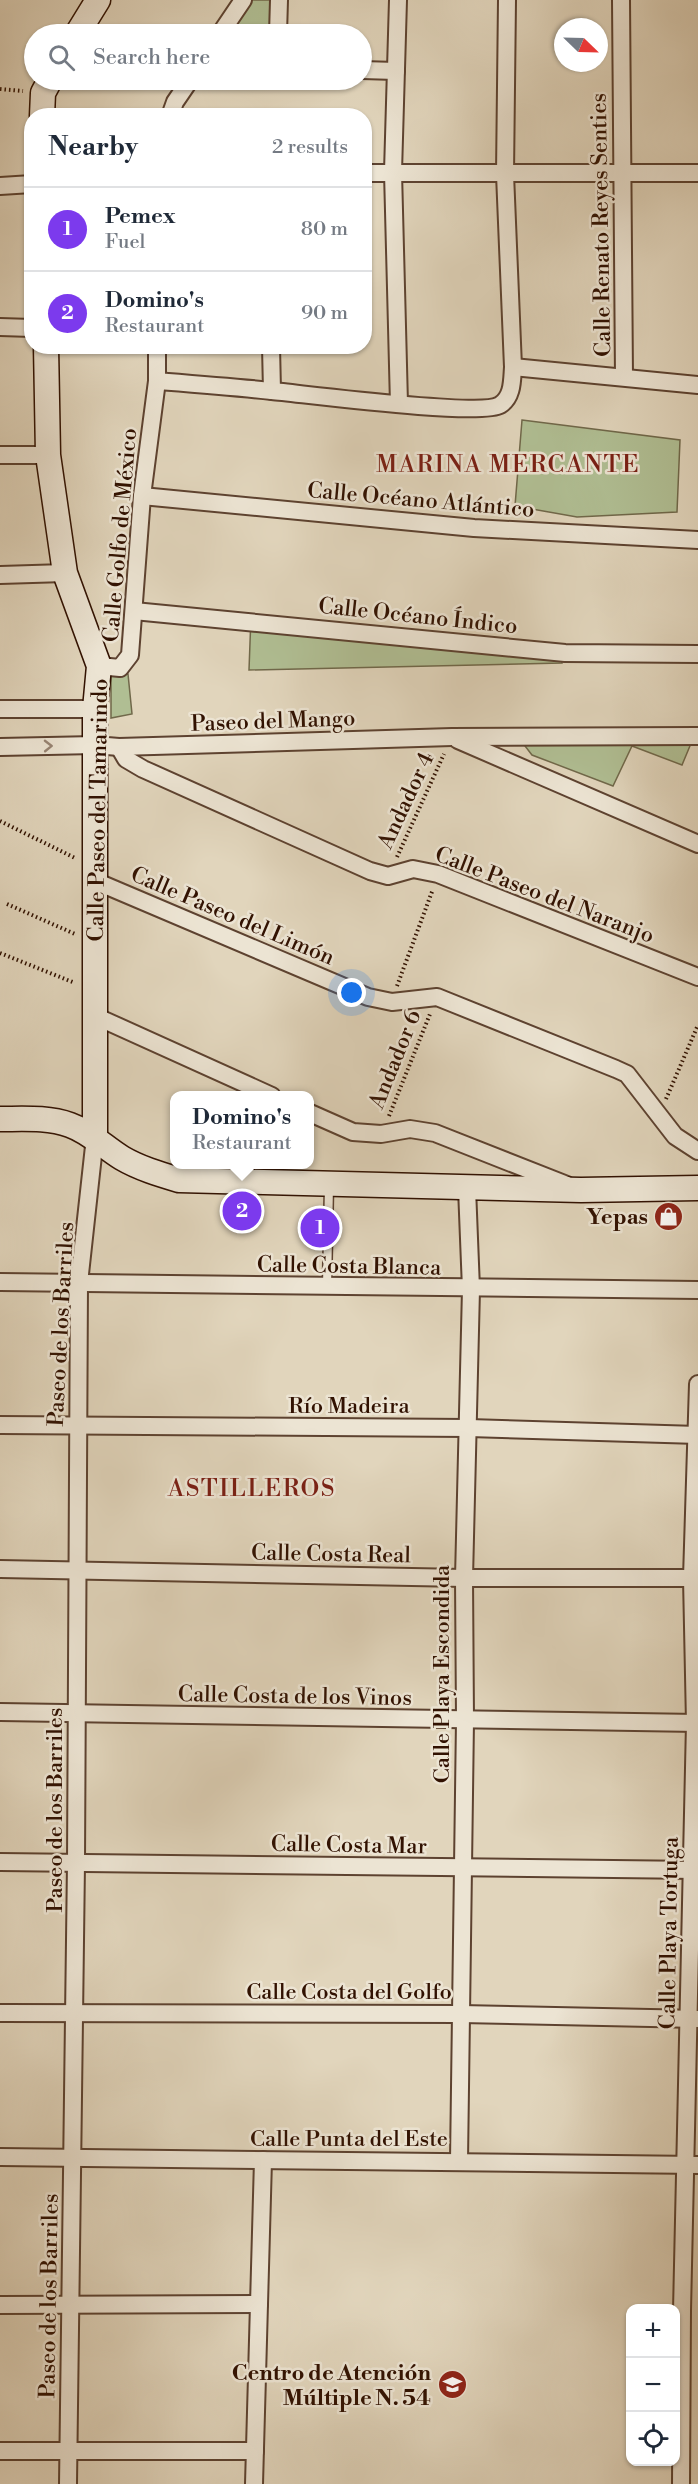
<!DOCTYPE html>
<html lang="en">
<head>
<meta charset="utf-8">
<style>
  body { margin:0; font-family:"Libre Bodoni",serif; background:#f2f2f3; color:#1f2937 }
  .controls { position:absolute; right:18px; bottom:18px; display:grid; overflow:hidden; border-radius:12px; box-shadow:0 2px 4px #0004 }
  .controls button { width:54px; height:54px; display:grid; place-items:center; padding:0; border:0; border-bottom:2px solid #e0e1e3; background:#fff; color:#1f2937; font:30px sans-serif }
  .compass { position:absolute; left:554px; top:18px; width:54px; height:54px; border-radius:50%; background:#fff; box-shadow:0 2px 4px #0004; rotate:113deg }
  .you { position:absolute; left:352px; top:993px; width:21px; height:21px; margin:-15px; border:4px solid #fff; border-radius:50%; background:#1a73e8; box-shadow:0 0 0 9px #1a73e833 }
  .badge { display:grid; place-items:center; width:39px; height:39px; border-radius:50%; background:#7c3aed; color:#fff; font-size:20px; font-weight:700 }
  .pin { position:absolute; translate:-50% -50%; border:3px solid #fff; box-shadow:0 2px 6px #0006 }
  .popup { position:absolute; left:170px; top:1091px; width:144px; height:78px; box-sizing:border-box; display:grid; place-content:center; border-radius:12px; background:#fff; filter:drop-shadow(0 2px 4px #0005); font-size:20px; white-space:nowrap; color:#747a83 }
  .popup b { font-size:22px; color:#1f2937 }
  .popup::after { content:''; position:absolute; left:50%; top:100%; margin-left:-12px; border:12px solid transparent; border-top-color:#fff }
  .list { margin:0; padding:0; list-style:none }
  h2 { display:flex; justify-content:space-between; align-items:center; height:78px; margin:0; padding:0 24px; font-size:26px }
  h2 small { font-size:20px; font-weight:400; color:#747a83 }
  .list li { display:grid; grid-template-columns:39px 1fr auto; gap:18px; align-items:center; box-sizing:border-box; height:84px; padding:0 24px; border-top:2px solid #e0e1e3 }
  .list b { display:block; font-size:22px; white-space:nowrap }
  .list p { margin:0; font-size:20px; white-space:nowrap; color:#747a83 }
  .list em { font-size:20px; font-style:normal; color:#747a83 }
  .icon { flex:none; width:33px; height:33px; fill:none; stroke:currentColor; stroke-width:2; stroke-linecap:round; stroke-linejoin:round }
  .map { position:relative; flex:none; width:698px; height:2484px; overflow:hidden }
  .search { position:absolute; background:#fff; box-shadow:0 2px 4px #0004; left:24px; top:24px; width:348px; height:66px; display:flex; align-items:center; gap:15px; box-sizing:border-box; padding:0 21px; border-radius:33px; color:#747a83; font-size:22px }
  .panel { position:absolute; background:#fff; box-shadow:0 2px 4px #0004; left:24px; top:108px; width:348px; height:246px; border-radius:24px }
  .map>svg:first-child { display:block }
  .green { fill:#b0be93; stroke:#70684a; stroke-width:1.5 }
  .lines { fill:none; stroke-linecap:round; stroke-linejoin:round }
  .lane-casing { stroke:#5d4230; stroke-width:11 }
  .street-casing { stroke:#5d4230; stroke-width:20 }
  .secondary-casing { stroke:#311101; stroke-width:27 }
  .path { stroke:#311101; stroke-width:4; stroke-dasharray:1.5 3; stroke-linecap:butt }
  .lane { stroke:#ece4d3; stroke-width:8 }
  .street { stroke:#ece4d3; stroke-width:16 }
  .secondary { stroke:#ece4d3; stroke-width:24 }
  .oneway { stroke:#988574 }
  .labels { text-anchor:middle; stroke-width:5; stroke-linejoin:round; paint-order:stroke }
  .street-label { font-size:22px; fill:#311101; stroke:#ece4d3 }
  .poi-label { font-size:22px; font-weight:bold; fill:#311101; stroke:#ece4d3; text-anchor:end }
  .neighbourhood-label { font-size:24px; letter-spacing:1.5px; fill:#7a1f14; stroke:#ece4d3 }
</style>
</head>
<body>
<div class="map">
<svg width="698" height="2484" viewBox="0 0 698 2484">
  <rect width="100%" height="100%" fill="#e1d5bc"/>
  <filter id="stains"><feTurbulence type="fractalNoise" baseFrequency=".00333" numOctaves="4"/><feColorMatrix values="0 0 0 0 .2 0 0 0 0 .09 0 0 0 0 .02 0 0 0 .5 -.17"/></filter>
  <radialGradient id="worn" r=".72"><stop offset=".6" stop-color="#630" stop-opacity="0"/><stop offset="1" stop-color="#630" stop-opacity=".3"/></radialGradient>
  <g class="green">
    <polygon points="251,0 272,0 273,34 228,34"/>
    <polygon points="522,420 680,440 677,512 577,517 515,506"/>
    <polygon points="251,616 561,645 562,663 249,670"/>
    <polygon points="128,674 132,714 111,718 111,675"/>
    <polygon points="697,729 682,765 632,746 613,786 532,755 525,746 549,731"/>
  </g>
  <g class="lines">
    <defs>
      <polyline id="lane" points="327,1286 329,1185"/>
      <g id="street">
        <polyline points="398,0 393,172 399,404"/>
        <polyline points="621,0 624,377"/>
        <polyline points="220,34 243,0"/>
        <polyline points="278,34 279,0"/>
        <polyline points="362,70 396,71"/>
        <polyline points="170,116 175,102 190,80"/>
        <polyline points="364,173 698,173"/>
        <polyline points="0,186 32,184"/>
        <polyline points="0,327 32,328"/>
        <polyline points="271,346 272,391"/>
        <polyline points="513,367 698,385"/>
        <path d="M157 381C195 384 234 387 272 391 305 394 481 417 500 405 513 397 512 380 513 367L505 174 507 0"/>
        <polyline points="0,455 48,455"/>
        <polyline points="142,496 474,528 698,540"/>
        <polyline points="0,575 65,573"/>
        <polyline points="134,611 565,653 698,654"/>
        <polyline points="99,666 120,668 130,655 142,496 157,381 157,346"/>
        <polyline points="0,709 95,709"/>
        <polyline points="458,740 698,844"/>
        <polyline points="0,747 95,745 119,747 452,737 698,736"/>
        <polyline points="119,747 126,759 143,769 370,871 388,876 413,869 438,874 698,977"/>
        <polyline points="95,881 368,997 392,1002 437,997 616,1069 627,1074 675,1136 698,1151"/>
        <polyline points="95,1016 272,1096"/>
        <polyline points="310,1113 353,1132 381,1134 410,1129 435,1133 567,1185"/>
        <polyline points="0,1282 698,1290"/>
        <polyline points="0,1425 469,1428 698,1435"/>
        <polyline points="0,1569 464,1578 698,1578"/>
        <polyline points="0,1712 698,1723"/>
        <polyline points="0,1862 698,1870"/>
        <polyline points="0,2013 461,2014 698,2019"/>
        <polyline points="0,2157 698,2165"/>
        <polyline points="459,2161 465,1720 464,1578 471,1289 467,1188"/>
        <polyline points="0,2305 259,2304"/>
        <polyline points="0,2451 255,2451"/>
        <polyline points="68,2484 76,1863 79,1283 95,1137"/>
        <polyline points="254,2484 263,2160"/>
        <polyline points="681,2484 682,2311 695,1723 692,1578 698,1384"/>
      </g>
      <g id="secondary">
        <polyline points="77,34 98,0"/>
        <polyline points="42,116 43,93 50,80"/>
        <polyline points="46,346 48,455 65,573 99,666 95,709 95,1137"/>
        <path d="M0 1119C23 1119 48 1117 70 1125 90 1132 104 1147 122 1158 139 1168 159 1174 179 1180L581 1190 698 1188"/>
      </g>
    </defs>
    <use href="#lane" class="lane-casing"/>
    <use href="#street" class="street-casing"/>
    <use href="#secondary" class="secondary-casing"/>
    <g class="path">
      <polyline points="0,89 23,91"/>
      <polyline points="0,821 75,858"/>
      <polyline points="397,857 444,754"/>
      <polyline points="7,904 75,934"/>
      <polyline points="0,953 75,983"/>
      <polyline points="397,986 433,889"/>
      <polyline points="666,1099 698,1025"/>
      <polyline points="389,1116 430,1014"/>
    </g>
    <use href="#lane" class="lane"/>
    <use href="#street" class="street"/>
    <use href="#secondary" class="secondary"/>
  </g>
  <defs><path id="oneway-chevron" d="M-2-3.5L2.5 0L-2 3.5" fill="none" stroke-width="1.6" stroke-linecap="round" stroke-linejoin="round" transform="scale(1.5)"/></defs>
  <use class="oneway" href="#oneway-chevron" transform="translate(48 746) rotate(-1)"/>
  <defs>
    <symbol id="shop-disc" viewBox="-11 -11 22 22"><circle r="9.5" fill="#8f2418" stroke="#ece4d3"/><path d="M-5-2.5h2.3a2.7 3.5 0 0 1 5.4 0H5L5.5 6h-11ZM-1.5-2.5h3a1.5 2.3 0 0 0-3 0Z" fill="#fff"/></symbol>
    <symbol id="school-disc" viewBox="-11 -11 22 22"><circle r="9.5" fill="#8f2418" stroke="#ece4d3"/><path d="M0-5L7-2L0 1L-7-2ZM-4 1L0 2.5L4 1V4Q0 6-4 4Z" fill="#fff"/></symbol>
  </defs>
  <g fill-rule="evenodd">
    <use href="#shop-disc" x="652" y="1200" width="33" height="33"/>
    <use href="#school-disc" x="436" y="2368" width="33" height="33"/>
  </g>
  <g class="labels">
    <g class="street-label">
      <text transform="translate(600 225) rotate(-91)" y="8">Calle Renato Reyes Senties</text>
      <text transform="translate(421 499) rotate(5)" y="8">Calle Océano Atlántico</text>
      <text transform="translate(119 535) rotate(-85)" y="8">Calle Golfo de México</text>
      <text transform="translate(418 615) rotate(6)" y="8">Calle Océano Índico</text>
      <text transform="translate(273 720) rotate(-2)" y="8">Paseo del Mango</text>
      <text transform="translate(405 800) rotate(-65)" y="8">Andador 4</text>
      <text transform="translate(97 810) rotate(-89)" y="8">Calle Paseo del Tamarindo</text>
      <text transform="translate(545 894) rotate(21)" y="8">Calle Paseo del Naranjo</text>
      <text transform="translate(233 915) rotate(23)" y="8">Calle Paseo del Limón</text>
      <text transform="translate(394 1059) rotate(-68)" y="8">Andador 6</text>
      <text transform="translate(349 1265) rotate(1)" y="8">Calle Costa Blanca</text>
      <text transform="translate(60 1324) rotate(-87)" y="8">Paseo de los Barriles</text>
      <text x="349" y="1413">Río Madeira</text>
      <text transform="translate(331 1553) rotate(1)" y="8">Calle Costa Real</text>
      <text transform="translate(441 1674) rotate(-90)" y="8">Calle Playa Escondida</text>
      <text transform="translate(295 1695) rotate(1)" y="8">Calle Costa de los Vinos</text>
      <text transform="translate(54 1810) rotate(-90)" y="8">Paseo de los Barriles</text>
      <text transform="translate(349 1844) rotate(1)" y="8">Calle Costa Mar</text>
      <text transform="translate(668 1933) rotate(-89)" y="8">Calle Playa Tortuga</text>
      <text x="349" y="1999">Calle Costa del Golfo</text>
      <text x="349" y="2146">Calle Punta del Este</text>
      <text transform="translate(48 2296) rotate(-89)" y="8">Paseo de los Barriles</text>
    </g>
    <g class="poi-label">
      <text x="648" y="1224">Yepas</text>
      <text x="431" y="2380">Centro de Atención<tspan x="431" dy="25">Múltiple N. 54</tspan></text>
    </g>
    <g class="neighbourhood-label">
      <text x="508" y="472">MARINA MERCANTE</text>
      <text x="252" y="1496">ASTILLEROS</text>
    </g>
  </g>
  <rect width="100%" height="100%" filter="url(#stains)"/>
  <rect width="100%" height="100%" fill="url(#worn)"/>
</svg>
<div class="controls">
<button>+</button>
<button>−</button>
<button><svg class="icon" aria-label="locate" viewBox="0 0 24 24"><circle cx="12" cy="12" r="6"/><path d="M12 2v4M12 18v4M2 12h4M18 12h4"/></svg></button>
</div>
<svg class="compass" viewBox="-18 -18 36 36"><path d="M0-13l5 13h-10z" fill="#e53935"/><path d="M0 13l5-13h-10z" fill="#747a83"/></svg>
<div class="you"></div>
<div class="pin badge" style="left:320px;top:1228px">1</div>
<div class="pin badge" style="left:242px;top:1211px">2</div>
<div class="popup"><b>Domino's</b>Restaurant</div>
<div class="search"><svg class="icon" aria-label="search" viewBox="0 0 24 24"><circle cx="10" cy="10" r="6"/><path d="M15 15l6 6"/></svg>Search here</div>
<section class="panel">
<h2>Nearby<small>2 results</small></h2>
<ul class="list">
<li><span class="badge">1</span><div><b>Pemex</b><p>Fuel</p></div><em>80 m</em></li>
<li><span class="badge">2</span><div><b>Domino's</b><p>Restaurant</p></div><em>90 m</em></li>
</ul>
</section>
</div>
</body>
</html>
